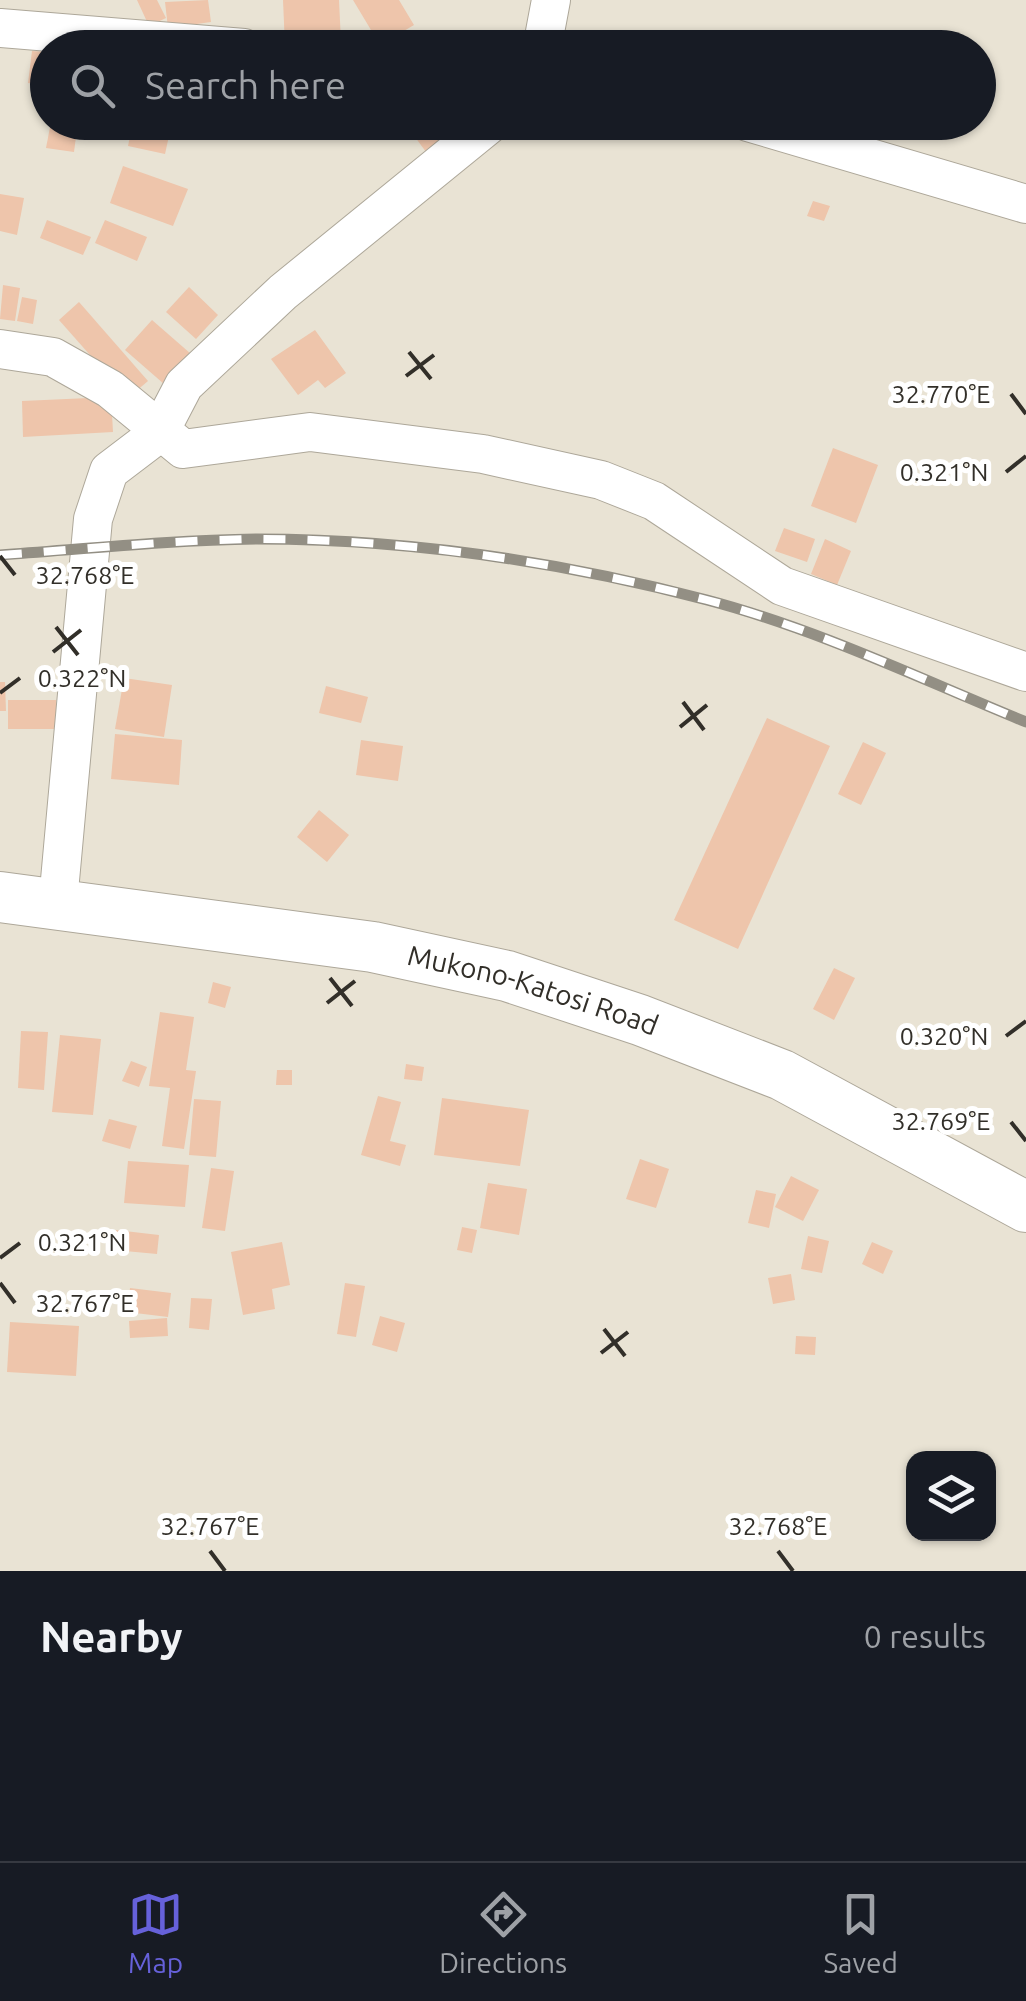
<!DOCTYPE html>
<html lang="en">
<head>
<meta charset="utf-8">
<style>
  body { margin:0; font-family:Ubuntu,sans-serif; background:#20242c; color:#f1f3f6 }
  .controls { position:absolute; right:30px; bottom:30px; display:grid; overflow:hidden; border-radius:20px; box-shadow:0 2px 8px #0004 }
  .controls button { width:90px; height:90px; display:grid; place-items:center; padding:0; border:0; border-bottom:2px solid #363941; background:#171b24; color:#f1f3f6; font:50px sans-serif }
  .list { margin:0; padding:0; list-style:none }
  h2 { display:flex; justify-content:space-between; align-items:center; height:130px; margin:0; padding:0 40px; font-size:42px }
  h2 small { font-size:32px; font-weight:400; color:#9ea1a6 }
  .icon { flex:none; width:55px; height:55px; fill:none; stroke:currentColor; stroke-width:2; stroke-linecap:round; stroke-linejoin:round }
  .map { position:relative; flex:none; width:1026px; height:1571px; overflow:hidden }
  .search { position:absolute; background:#171b24; box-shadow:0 2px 8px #0004; left:30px; right:30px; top:30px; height:110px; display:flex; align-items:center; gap:25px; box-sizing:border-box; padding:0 35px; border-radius:55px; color:#9ea1a6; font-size:38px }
  .sheet { height:290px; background:#171b24 }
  nav { display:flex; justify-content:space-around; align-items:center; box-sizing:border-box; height:140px; border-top:2px solid #363941; background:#171b24; font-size:28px; color:#9ea1a6 }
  nav a { display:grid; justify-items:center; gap:5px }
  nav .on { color:#6661da }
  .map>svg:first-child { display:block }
  .building { fill:#eec5ab }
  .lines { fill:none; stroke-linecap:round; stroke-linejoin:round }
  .minor-casing { stroke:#ada799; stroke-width:40 }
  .major-casing { stroke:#ada799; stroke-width:52 }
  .minor { stroke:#fff; stroke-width:38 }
  .major { stroke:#fff; stroke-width:50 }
  .rail-casing { stroke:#938f84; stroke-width:11 }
  .rail { stroke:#fff; stroke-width:8; stroke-dasharray:22; stroke-linecap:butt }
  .ticks { fill:none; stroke:#322f29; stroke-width:4 }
  .labels { text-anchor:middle; stroke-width:10; stroke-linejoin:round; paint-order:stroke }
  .street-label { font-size:28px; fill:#322f29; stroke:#fff }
  .ticks-label { font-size:25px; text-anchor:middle; fill:#322f29; stroke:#fff; stroke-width:10; stroke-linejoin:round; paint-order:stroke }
</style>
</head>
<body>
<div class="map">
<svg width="1026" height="1571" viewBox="0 0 1026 1571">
  <rect width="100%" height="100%" fill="#e9e3d4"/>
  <g class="building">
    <polygon points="137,0 157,0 166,18 149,26"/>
    <polygon points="208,0 211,22 168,28 165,2"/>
    <polygon points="283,0 339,0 341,42 285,46"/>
    <polygon points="353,0 399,0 414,25 380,45"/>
    <polygon points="32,51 48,52 48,86 28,83"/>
    <polygon points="51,122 78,122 74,152 46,148"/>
    <polygon points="133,122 172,122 165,154 128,146"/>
    <polygon points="404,122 453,122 461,133 429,156"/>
    <polygon points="123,166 188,189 173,226 110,203"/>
    <polygon points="0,194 24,198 17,235 0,231"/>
    <polygon points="813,201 830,206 824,221 807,216"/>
    <polygon points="47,220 91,237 83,255 40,238"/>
    <polygon points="105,220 147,237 137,261 95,243"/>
    <polygon points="3,285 20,288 15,321 0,319"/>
    <polygon points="189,287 218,315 196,339 166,312"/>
    <polygon points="22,297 37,300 33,324 17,321"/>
    <polygon points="79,302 148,381 128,398 59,320"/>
    <polygon points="152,320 191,354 164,384 125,350"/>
    <polygon points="315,330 346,373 325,388 318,380 298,395 271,359"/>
    <polygon points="111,397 113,432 23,437 22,401"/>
    <polygon points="833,448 878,465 856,523 811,506"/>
    <polygon points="784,528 815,539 807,562 775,551"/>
    <polygon points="825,539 851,551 837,585 811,574"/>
    <polygon points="124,678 172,685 164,737 115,729"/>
    <polygon points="0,682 5,682 6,711 0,711"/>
    <polygon points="326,686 368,697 361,723 319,713"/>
    <rect x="8" y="700" width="48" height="29"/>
    <polygon points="767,718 830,746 738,949 674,920"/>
    <polygon points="115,734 182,740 179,785 111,779"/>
    <polygon points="361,740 403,746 398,781 356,775"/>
    <polygon points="863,742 886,753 861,805 838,794"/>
    <polygon points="319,810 349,835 327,862 297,837"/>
    <polygon points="834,968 855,978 834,1020 813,1009"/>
    <polygon points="213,982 231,987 225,1008 208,1003"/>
    <polygon points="160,1012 194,1017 186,1070 196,1071 184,1149 162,1146 170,1088 149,1086"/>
    <polygon points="21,1031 48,1032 44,1090 18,1088"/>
    <polygon points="60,1035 101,1039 93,1115 52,1112"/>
    <polygon points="131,1061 147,1067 139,1087 122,1081"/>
    <polygon points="406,1064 424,1067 422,1081 404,1079"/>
    <polygon points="277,1070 292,1070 292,1085 276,1085"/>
    <polygon points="378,1096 401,1102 390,1141 406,1145 400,1166 361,1155"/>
    <polygon points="442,1098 529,1110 520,1166 434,1155"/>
    <polygon points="194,1099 221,1101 216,1157 189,1155"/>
    <polygon points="109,1119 137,1126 130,1149 102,1141"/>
    <polygon points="640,1159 669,1169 656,1208 626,1199"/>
    <polygon points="128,1161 189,1165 185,1207 124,1203"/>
    <polygon points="211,1168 234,1171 225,1231 202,1228"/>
    <polygon points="791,1176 819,1190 803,1221 775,1207"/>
    <polygon points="488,1183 527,1189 519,1235 480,1228"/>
    <polygon points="756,1190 776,1194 769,1228 748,1223"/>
    <polygon points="462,1227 477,1230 472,1253 457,1250"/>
    <polygon points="116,1230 159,1235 157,1254 114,1250"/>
    <polygon points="808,1236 829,1241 822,1273 801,1269"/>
    <polygon points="282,1242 290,1285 272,1289 275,1309 243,1315 231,1252"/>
    <polygon points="872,1242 893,1251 883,1274 862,1264"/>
    <polygon points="791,1274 795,1300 773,1304 768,1278"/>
    <polygon points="345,1283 365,1286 356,1337 337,1334"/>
    <polygon points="130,1288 171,1293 168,1317 127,1312"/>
    <polygon points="191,1298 212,1299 209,1330 189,1328"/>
    <polygon points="380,1316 405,1323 397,1352 372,1345"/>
    <polygon points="167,1318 168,1336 130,1338 129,1321"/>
    <polygon points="10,1322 79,1326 76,1376 7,1372"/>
    <polygon points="796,1336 816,1337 815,1355 795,1354"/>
  </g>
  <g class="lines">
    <defs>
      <g id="minor">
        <polyline points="0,28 244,48"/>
        <polyline points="542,48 551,0"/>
        <polyline points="748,122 1026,204"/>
        <polyline points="0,349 53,357 110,389 183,449 310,432 483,454 601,480 654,501 782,586 1026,672"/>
        <polyline points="58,902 93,519 109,471 159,433 184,385 283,292 492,122"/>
      </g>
      <g id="major">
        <path id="s1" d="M0 897 373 947 507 976 640 1020 782 1075 1026 1207"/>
      </g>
    </defs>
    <use href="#minor" class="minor-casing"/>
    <use href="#major" class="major-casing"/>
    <use href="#minor" class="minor"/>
    <use href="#major" class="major"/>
    <defs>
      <path id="rail" d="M0 555C85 549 172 540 257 539 408 539 562 562 707 600 817 629 921 679 1026 722"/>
    </defs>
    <use href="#rail" class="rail-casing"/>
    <use href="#rail" class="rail"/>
  </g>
  <path class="ticks" d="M409 352 431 379M406 376 434 355M1011 394 1026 414M1006 472 1026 456M0 556 15 575M56 627 78 655M53 652 81 630M0 693 20 678M683 702 704 730M680 727 707 705M330 978 352 1006M327 1003 355 981M1006 1036 1026 1021M1011 1122 1026 1141M0 1258 20 1243M0 1283 15 1303M604 1329 625 1356M601 1353 628 1332M210 1551 225 1571M778 1551 793 1571"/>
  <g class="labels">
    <g class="street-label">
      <text dy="10" stroke="none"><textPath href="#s1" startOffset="542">Mukono-Katosi Road</textPath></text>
    </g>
  </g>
  <g class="ticks-label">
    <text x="941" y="403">32.770°E</text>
    <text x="944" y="481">0.321°N</text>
    <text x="85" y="584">32.768°E</text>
    <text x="82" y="687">0.322°N</text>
    <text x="944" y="1045">0.320°N</text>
    <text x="941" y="1130">32.769°E</text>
    <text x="82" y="1251">0.321°N</text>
    <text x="85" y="1312">32.767°E</text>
    <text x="210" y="1535">32.767°E</text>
    <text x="778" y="1535">32.768°E</text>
  </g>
</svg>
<div class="controls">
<button><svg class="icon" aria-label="layers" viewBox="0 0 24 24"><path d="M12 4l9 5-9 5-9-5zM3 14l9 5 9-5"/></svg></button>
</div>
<div class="search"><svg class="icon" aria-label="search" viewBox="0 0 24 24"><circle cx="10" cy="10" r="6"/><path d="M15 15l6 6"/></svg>Search here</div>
</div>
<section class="sheet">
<h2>Nearby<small>0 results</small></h2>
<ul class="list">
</ul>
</section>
<nav>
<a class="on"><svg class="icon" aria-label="map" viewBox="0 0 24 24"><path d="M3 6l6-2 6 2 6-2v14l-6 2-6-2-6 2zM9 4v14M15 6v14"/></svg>Map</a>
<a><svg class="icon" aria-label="directions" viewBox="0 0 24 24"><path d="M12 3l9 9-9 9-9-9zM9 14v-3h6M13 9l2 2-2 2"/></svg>Directions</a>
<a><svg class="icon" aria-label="saved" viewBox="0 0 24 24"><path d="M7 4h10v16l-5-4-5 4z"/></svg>Saved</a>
</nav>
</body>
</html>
